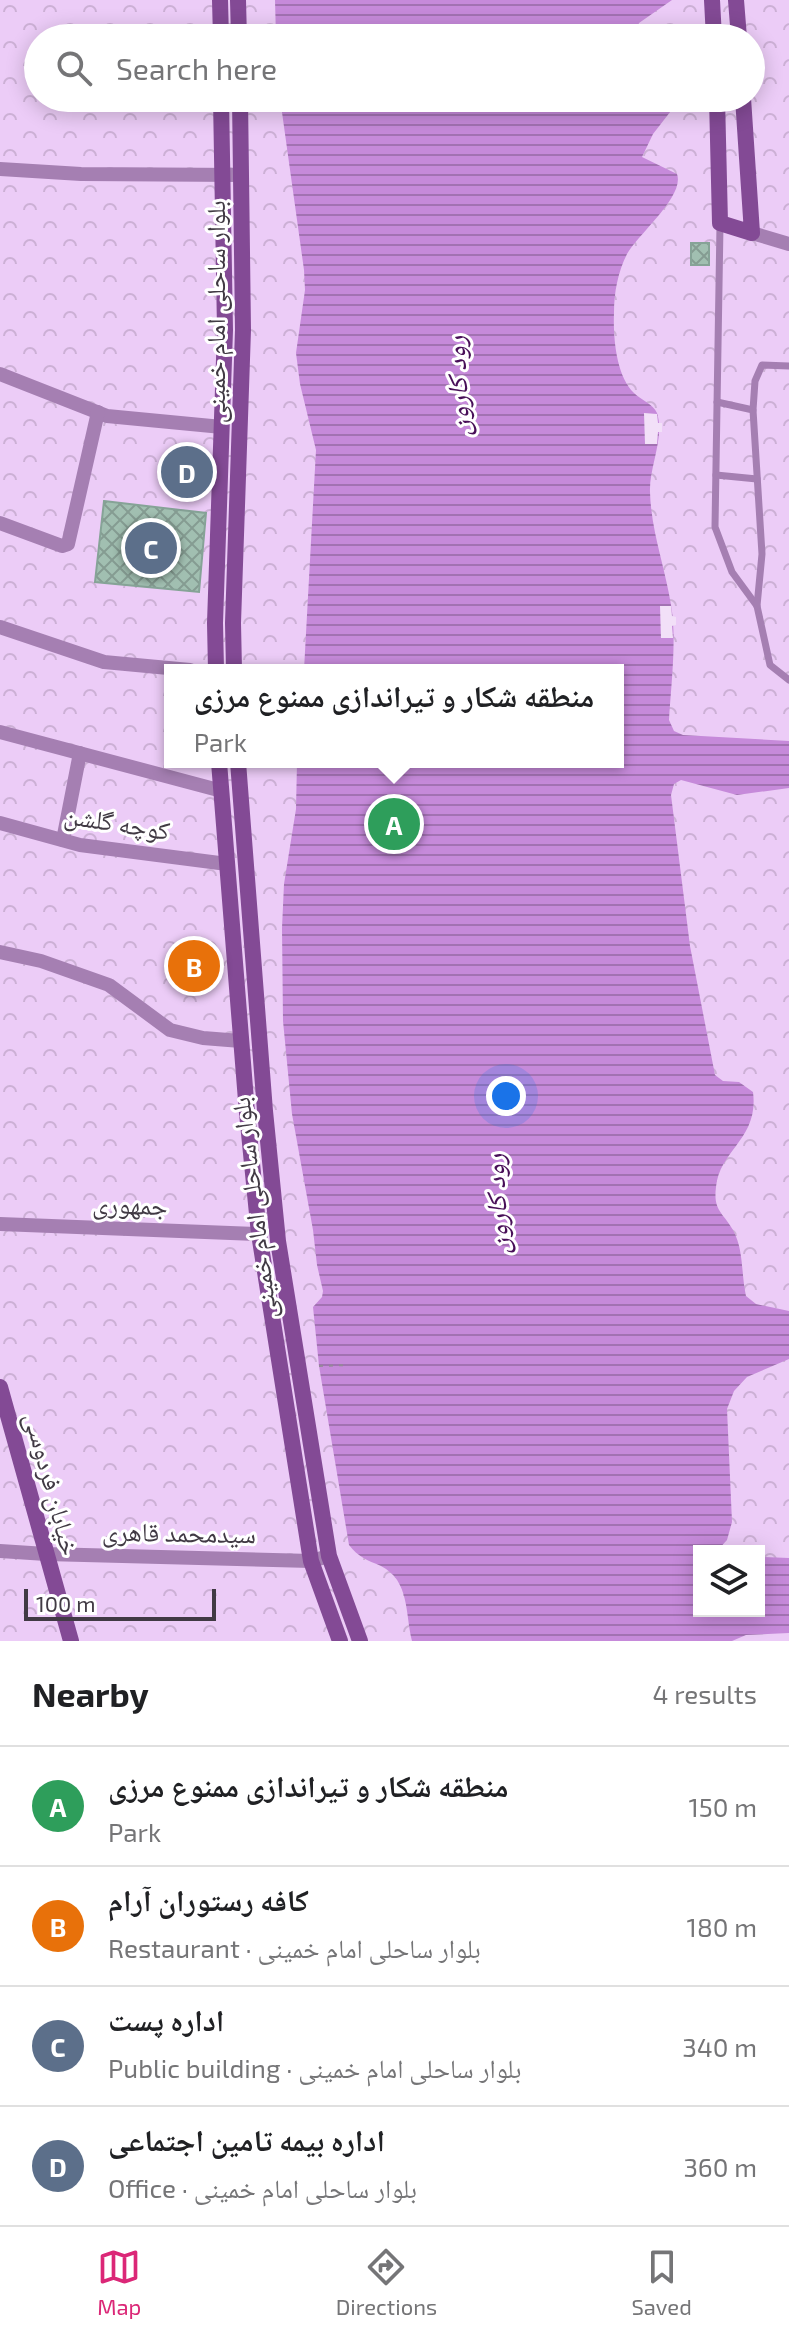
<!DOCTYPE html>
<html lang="en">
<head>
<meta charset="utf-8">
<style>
  body { margin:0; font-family:"Exo 2","Noto Naskh Arabic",sans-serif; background:#f6f6f6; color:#202124 }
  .controls { position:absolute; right:24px; bottom:24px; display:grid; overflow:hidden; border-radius:0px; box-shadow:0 4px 20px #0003 }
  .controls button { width:72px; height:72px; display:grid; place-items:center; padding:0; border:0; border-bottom:2px solid #e0e0e0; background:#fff; color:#202124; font:40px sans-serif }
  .scale { position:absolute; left:24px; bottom:20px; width:192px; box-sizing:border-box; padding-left:8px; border:4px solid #413a44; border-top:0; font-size:22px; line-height:28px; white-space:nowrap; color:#413a44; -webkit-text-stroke:6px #fff; paint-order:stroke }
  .you { position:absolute; left:506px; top:1096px; width:28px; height:28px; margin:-20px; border:6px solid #fff; border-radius:50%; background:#1a73e8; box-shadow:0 0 0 12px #1a73e833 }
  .badge { display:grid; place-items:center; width:52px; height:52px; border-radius:50%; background:#db2777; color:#fff; font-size:26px; font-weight:700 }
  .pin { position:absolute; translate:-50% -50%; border:4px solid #fff; box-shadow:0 2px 8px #0006 }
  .popup { position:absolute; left:164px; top:664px; width:460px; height:104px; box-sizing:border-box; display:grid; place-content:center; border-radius:0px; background:#fff; filter:drop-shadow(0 2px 6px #0005); font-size:26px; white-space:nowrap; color:#757577 }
  .popup b { font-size:30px; color:#202124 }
  .popup::after { content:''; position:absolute; left:50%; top:100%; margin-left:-16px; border:16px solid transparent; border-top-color:#fff }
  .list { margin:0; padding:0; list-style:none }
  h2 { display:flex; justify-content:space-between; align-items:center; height:104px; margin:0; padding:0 32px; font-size:34px }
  h2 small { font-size:26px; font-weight:400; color:#757577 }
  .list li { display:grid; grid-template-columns:52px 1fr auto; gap:24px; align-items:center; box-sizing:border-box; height:120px; padding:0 32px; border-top:2px solid #e0e0e0 }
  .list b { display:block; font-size:30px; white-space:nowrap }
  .list p { margin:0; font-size:26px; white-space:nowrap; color:#757577 }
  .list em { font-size:26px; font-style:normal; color:#757577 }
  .icon { flex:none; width:44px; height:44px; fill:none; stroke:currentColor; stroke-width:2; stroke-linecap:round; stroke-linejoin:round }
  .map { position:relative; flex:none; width:789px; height:1641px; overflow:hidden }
  .search { position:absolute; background:#fff; box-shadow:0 4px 20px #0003; left:24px; right:24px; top:24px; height:88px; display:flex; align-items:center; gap:20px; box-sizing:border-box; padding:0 28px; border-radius:44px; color:#757577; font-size:30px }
  .sheet { height:584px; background:#fff }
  nav { display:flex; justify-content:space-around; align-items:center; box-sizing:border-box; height:112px; border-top:2px solid #e0e0e0; background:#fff; font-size:22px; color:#757577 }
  nav a { display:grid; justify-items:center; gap:4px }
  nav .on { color:#db2777 }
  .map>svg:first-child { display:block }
  .park { fill:url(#park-crowns); fill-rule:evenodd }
  .water { fill:url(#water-rules) }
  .pier { fill:#f2e0f8 }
  .building { fill:url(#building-cross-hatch); stroke:#86a397; stroke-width:2 }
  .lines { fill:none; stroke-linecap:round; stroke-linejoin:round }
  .path { stroke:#948899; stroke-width:2; stroke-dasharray:4 6; stroke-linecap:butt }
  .lane { stroke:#a57fb2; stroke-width:7 }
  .street { stroke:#a57fb2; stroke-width:14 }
  .secondary { stroke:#834a95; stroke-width:16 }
  .labels { text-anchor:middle; stroke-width:6; stroke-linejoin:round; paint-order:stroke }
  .street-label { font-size:26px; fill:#413a44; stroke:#fff }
  .water-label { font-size:28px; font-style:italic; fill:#480f58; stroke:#fff }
</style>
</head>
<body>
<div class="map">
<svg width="789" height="1641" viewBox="0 0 789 1641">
  <defs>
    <pattern id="park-crowns" width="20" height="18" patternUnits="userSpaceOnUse" patternTransform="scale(2)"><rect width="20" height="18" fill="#ecccf7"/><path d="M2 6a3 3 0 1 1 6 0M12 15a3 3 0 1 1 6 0" fill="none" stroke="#ccb0d5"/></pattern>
    <pattern id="water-rules" width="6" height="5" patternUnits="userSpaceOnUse" patternTransform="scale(2)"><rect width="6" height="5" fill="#c68ada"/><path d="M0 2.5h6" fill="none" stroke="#a272b2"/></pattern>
    <pattern id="building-cross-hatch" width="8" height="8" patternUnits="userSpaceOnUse" patternTransform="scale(2)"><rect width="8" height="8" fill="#a1bfb1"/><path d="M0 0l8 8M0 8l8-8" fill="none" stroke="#859c92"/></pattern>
  </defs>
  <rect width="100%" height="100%" fill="#f2e0f8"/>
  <path class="park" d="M0 0H789V1641H0ZM38 38H751V98H38ZM170 670H618V762H170ZM699 1551H759V1611H699Z"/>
  <g class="water">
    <polygon points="275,0 672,0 639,23 637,29 644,38 276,38"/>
    <path d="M280 98H681L653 134 642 157 677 174C685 196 638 234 627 254 618 272 614 292 614 313 613 337 616 376 634 393 641 400 653 404 657 413 665 437 649 467 650 492 651 531 665 567 671 605 677 638 671 686 669 720L674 731 683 735 789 741V788L737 795 681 780 674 784 671 795 690 946 715 1075 723 1081 739 1082 753 1092C759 1139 720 1149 716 1187 713 1211 723 1212 733 1230 744 1250 741 1274 746 1296L756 1304 789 1311V1359L747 1377 734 1391 727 1409 732 1522 727 1540 717 1551H699V1611H759V1560L764 1557 789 1558V1633L746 1635 732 1641H412C405 1613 410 1581 381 1566 367 1560 358 1557 349 1545L319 1366 313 1307 322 1297 323 1291 317 1265 313 1230 292 1114 283 1021 282 928 284 884 296 809 297 762H618V670H304L316 450 300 384 296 353 305 290 304 270Z"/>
  </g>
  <g class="pier">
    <polygon points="644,413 657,414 658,423 662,423 662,432 658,432 657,444 645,444"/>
    <polygon points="660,606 671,606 672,616 676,617 676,625 672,626 673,638 661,638"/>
  </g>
  <g class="building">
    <rect x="691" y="243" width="18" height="22"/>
    <polygon points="104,501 206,513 199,592 95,582"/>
  </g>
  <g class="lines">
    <polyline class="path" points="319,1366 348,1365"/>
    <g class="lane">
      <polyline points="720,225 715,527 732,572 757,606 770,665 789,680"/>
      <polyline points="717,402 753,410 762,554 757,606"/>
      <polyline points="753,410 755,381 762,365 789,366"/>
      <polyline points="716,475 757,479"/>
    </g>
    <g class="street">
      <polyline points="0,169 81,174 241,175"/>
      <polyline points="752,233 789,244"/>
      <polyline points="0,374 107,416 222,427"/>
      <polyline points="0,523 62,546 68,544 98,412"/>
      <polyline points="0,627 104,662 190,670"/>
      <polyline points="0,732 222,791"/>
      <polyline points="0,823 80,845 227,864"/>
      <polyline points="63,840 80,753"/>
      <polyline points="0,952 41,961 109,985 170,1030 203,1038 241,1041"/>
      <polyline points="0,1224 259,1234"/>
      <polyline points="0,1551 46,1554 311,1561 329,1556"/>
    </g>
    <g class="secondary">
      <polyline points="220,0 221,38"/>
      <polyline points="238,0 239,38"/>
      <polyline points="712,0 714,38"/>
      <polyline points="736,0 739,38"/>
      <polyline points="717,98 720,223 752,233 743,98"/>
      <polyline points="216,670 215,623 225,330 221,98"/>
      <polyline points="234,670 233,623 243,330 240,98"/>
      <polyline points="219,762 247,1113 259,1234 311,1561 340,1641"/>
      <polyline points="238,762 265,1111 278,1241 329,1556 360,1641"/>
      <polyline points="0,1387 71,1641"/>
    </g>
  </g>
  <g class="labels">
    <g class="street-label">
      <text transform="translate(216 312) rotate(-90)" y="9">بلوار ساحلی امام خمینی</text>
      <text transform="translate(117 823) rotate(9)" y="9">کوچه گلشن</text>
      <text transform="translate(130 1205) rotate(2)" y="9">جمهوری</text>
      <text transform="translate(254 1208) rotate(-97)" y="9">بلوار ساحلی امام خمینی</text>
      <text transform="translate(52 1484) rotate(75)" y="9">خیابان فردوسی</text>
      <text transform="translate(179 1533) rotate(1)" y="9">سیدمحمد قاهری</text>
    </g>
    <g class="water-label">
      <text transform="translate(457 386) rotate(-93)" y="10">رود کارون</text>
      <text transform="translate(496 1204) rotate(-93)" y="10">رود کارون</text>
    </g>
  </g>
</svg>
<div class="controls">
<button><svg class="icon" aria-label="layers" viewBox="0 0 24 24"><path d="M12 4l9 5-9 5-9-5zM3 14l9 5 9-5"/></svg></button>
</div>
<div class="scale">100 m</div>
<div class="you"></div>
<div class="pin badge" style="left:394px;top:824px;background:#2e9e5b">A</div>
<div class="popup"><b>منطقه شکار و تیراندازی ممنوع مرزی</b>Park</div>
<div class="pin badge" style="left:194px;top:966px;background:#e8710a">B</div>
<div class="pin badge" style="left:151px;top:548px;background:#5c6f8a">C</div>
<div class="pin badge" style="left:187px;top:472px;background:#5c6f8a">D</div>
<div class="search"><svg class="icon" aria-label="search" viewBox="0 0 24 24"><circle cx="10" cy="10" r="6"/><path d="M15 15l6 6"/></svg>Search here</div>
</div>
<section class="sheet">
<h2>Nearby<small>4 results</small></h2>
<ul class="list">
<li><span class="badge" style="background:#2e9e5b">A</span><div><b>منطقه شکار و تیراندازی ممنوع مرزی</b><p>Park</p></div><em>150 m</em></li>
<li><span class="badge" style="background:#e8710a">B</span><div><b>کافه رستوران آرام</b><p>Restaurant · بلوار ساحلی امام خمینی</p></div><em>180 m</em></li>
<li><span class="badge" style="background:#5c6f8a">C</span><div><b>اداره پست</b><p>Public building · بلوار ساحلی امام خمینی</p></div><em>340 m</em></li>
<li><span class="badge" style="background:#5c6f8a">D</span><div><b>اداره بیمه تامین اجتماعی</b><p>Office · بلوار ساحلی امام خمینی</p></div><em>360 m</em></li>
</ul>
</section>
<nav>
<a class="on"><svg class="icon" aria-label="map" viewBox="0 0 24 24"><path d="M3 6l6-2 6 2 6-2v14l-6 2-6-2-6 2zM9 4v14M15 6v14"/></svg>Map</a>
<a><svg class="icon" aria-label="directions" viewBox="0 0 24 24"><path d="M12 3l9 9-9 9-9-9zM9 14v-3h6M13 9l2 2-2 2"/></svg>Directions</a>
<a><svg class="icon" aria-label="saved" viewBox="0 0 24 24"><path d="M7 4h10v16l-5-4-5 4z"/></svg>Saved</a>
</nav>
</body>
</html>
